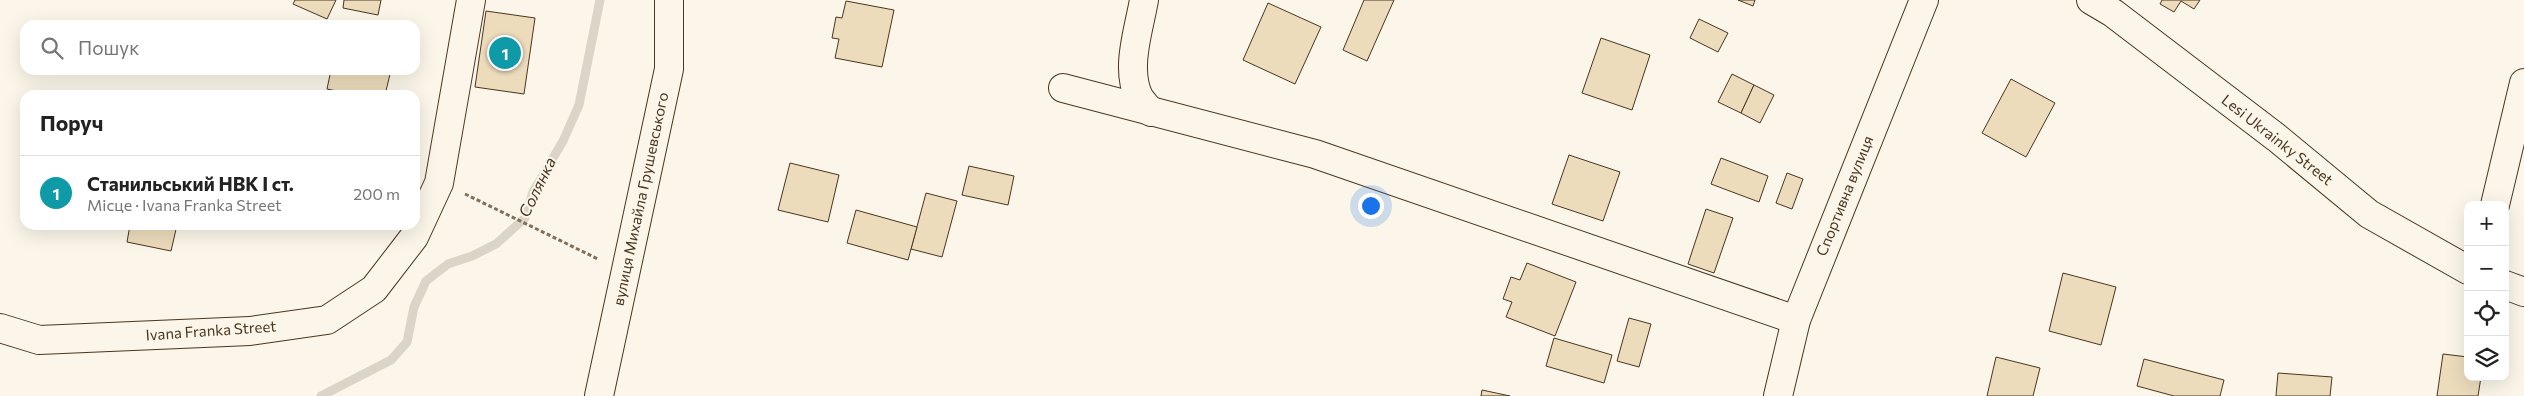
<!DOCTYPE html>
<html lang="uk">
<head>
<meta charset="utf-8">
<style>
  body { margin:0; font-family:Commissioner,sans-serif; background:#f6f6f6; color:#222 }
  .controls { position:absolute; right:15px; bottom:15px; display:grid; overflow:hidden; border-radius:10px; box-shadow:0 5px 20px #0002 }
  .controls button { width:45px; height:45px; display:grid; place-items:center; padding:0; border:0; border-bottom:1px solid #e0e0e0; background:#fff; color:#222; font:25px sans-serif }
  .you { position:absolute; left:1370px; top:205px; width:18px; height:18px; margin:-12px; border:4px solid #fff; border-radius:50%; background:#1a73e8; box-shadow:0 0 0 8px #1a73e833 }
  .badge { display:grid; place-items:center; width:32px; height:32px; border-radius:50%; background:#c62828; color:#fff; font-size:16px; font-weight:700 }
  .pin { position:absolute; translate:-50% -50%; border:2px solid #fff; box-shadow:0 1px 5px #0006 }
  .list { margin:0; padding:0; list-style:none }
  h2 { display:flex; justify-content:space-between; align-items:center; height:65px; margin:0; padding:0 20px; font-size:21px }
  h2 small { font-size:16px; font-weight:400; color:#767676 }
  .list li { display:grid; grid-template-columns:32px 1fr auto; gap:15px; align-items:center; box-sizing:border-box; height:75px; padding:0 20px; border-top:1px solid #e0e0e0 }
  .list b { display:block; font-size:19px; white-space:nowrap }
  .list p { margin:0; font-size:16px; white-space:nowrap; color:#767676 }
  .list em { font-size:16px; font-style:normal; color:#767676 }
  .icon { flex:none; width:28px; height:28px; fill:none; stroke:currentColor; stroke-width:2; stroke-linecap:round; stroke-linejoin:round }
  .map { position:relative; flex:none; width:2524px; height:396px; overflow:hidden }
  .search { position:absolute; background:#fff; box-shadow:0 5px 20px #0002; left:20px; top:20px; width:400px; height:55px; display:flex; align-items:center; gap:12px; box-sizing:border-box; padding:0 18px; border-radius:15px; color:#767676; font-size:19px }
  .panel { position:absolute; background:#fff; box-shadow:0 5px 20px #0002; left:20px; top:90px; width:400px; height:140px; border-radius:15px }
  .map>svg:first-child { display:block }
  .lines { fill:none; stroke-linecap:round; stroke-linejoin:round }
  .stream { stroke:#dcd4c6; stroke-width:9 }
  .building { fill:#ecdcbc; stroke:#4a3520 }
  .minor-casing { stroke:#4a3520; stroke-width:30 }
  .path { stroke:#7f6f5c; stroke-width:3; stroke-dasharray:4 2.5; stroke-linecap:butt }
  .minor { stroke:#fbf6e9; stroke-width:28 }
  .labels { text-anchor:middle; stroke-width:4; stroke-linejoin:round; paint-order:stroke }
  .street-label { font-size:15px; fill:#4a3520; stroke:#fbf6e9 }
  .water-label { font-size:16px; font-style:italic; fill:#4a3520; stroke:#fbf6e9 }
</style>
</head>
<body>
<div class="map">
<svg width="2524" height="396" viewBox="0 0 2524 396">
  <rect width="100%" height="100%" fill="#fbf6e9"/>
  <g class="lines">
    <polyline class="stream" points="321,396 391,360 407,342 414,307 426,281 448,264 472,256 496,244 525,218 533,192 563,141 579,105 600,0"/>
  </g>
  <g class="building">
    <polygon points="295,0 336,0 327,19 293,4"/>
    <polygon points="344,0 381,0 378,15 343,8"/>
    <polygon points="1364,0 1394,0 1367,61 1343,50"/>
    <polygon points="1738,0 1755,0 1753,6"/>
    <polygon points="2162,0 2200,0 2194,9 2181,1 2174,12 2160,4"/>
    <polygon points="846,1 894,10 882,67 835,58 839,39 832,38 836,17 842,18"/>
    <polygon points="1268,3 1321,27 1295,84 1243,60"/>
    <polygon points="486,11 535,18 524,94 475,87"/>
    <polygon points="1699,19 1728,33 1718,52 1690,38"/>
    <polygon points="1601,38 1650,55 1632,110 1582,93"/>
    <polygon points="331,70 391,70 385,95 356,95 327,89"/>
    <polygon points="1732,74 1754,85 1741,113 1718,102"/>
    <polygon points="2011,79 2055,103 2026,157 1982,133"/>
    <polygon points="1754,85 1774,95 1760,123 1741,113"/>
    <polygon points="1569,155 1620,172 1603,221 1552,204"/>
    <polygon points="1721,158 1768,176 1759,202 1711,184"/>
    <polygon points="790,163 839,175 828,222 778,210"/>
    <polygon points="969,166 1014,176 1008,205 962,195"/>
    <polygon points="1787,173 1803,179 1792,209 1776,203"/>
    <polygon points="926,193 957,201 942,257 911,249"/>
    <polygon points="1706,209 1733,218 1714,273 1688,264"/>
    <polygon points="856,210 917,227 908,260 847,243"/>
    <polygon points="130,225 177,225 171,251 127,242"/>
    <polygon points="1527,263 1576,282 1555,336 1506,317 1512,302 1503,299 1511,277 1520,280"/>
    <polygon points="2063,273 2116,287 2101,345 2049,331"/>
    <polygon points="1629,318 1651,324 1639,367 1617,361"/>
    <polygon points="1554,338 1612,355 1604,383 1546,366"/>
    <polygon points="2443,354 2468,357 2468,377 2481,377 2478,396 2437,396"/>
    <polygon points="1996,357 2040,368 2033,396 1987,396"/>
    <polygon points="2144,359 2224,380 2220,396 2174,396 2137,386"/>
    <polygon points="2278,373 2332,377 2330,396 2276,396"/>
    <polygon points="1482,390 1510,396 1481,396"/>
  </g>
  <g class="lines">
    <defs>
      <g id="minor">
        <path d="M1144 0C1139 29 1125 69 1139 97 1142 102 1147 107 1151 112"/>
        <polyline points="2091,0 2113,13 2277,138 2369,214 2468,270"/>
        <polyline points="1063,88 1315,154 1796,320"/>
        <polyline points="2495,205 2524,83"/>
        <polyline points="2505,285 2524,292"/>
        <polyline points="0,328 39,340 250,331 327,320 374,289 414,237 439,183 471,0"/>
        <polyline points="599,396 669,69 669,0"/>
        <polyline points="1778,396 1796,320 1924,0"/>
      </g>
    </defs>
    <use href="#minor" class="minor-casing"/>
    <polyline class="path" points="465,194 598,259"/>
    <use href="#minor" class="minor"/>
  </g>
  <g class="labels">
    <g class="street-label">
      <text transform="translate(2277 140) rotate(38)" y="5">Lesi Ukrainky Street</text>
      <text transform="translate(1845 196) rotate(-68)" y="5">Спортивна вулиця</text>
      <text transform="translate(641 199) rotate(-78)" y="5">вулиця Михайла Грушевського</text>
      <text transform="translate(211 331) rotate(-4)" y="5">Ivana Franka Street</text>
    </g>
    <g class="water-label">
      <text transform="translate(537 187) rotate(-64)" y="6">Солянка</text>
    </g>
  </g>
</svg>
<div class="controls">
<button>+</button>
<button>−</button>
<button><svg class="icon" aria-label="locate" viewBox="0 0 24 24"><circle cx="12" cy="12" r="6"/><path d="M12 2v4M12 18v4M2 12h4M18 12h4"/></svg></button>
<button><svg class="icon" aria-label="layers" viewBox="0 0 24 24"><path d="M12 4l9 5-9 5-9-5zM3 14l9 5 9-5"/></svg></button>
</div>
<div class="you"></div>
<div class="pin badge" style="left:505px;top:53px;background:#0f9aa8">1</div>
<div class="search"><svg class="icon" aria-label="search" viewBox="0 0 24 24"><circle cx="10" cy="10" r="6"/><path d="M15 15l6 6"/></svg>Пошук</div>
<section class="panel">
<h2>Поруч<small></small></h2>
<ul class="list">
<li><span class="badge" style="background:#0f9aa8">1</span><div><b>Станильський НВК І ст.</b><p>Місце · Ivana Franka Street</p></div><em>200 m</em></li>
</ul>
</section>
</div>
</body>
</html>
